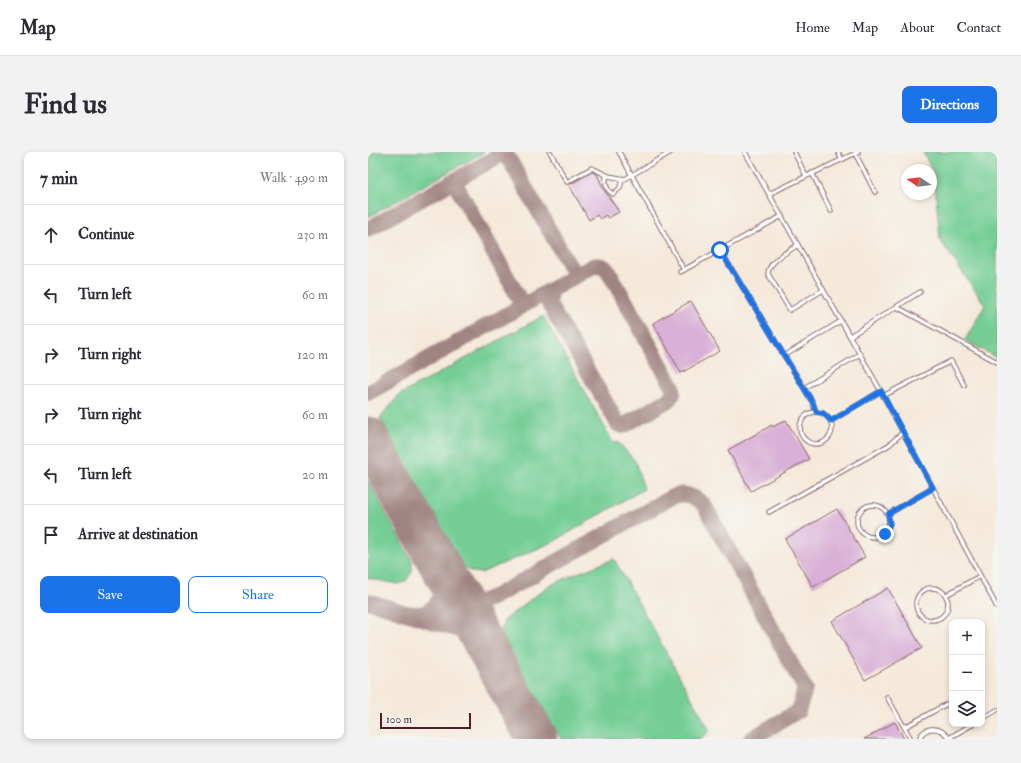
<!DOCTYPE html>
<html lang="en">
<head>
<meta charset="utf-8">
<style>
  body { margin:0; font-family:"IM FELL Double Pica",serif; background:#f2f2f3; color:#2b2b33 }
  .controls { position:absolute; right:12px; bottom:12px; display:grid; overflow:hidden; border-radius:8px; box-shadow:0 2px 6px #0003 }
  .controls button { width:36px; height:36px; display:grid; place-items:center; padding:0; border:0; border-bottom:1px solid #e1e1e2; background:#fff; color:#2b2b33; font:20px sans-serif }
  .compass { position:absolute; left:533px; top:12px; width:36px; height:36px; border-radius:50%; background:#fff; box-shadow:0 2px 6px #0003; rotate:283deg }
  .scale { position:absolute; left:12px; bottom:10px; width:91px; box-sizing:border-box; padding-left:4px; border:2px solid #4a1f2b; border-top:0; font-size:11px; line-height:14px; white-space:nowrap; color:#4a1f2b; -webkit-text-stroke:3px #f6f6f2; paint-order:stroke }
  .stop { position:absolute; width:12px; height:12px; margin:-9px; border:3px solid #1a73e8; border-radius:50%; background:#fff }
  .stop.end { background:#1a73e8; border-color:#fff; box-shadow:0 1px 4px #0008 }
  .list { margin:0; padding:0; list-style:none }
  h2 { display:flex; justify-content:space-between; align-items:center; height:52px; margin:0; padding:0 16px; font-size:17px }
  h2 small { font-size:13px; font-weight:400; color:#7c7c81 }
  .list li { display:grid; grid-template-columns:26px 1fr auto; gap:12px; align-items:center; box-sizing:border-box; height:60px; padding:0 16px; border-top:1px solid #e1e1e2 }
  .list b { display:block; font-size:15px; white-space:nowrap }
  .list em { font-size:13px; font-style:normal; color:#7c7c81 }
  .actions { display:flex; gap:8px; padding:12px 16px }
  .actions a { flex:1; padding:9px 0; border:1px solid #1a73e8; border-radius:8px; text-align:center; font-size:14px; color:#1a73e8 }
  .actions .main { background:#1a73e8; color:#fff }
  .icon { flex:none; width:22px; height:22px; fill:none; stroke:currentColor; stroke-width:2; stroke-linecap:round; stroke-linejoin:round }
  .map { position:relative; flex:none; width:629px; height:587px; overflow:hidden; border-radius:8px }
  header { display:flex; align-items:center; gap:24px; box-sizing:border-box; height:56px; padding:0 20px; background:#fff; border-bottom:1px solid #e1e1e2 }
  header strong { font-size:19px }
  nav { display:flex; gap:22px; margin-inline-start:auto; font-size:14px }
  .intro { display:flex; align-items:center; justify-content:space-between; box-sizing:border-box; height:96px; padding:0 24px }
  h1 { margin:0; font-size:28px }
  .button { padding:10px 18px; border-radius:8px; background:#1a73e8; color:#fff; font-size:14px; font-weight:700 }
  main { display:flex; gap:24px; padding:0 24px }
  aside { flex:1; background:#fff; border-radius:8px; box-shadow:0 2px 6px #0003 }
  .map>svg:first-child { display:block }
  .green { fill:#73cd94; stroke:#5e7660 }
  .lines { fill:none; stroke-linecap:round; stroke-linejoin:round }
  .taxiway { stroke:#a08482; stroke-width:16 }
  .runway { stroke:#a08482; stroke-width:41 }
  .building { fill:#d9b0d7 }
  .lane-casing { stroke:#866668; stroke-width:5.5 }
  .lane { stroke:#fff; stroke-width:3.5 }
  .route { stroke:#1a73e8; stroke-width:5 }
</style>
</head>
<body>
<header>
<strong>Map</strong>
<nav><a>Home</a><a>Map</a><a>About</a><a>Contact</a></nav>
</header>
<div class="intro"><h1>Find us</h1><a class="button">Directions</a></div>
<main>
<aside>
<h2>7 min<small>Walk · 490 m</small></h2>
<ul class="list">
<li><svg class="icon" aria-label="ahead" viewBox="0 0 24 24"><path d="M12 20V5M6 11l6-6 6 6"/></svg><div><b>Continue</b></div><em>230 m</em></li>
<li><svg class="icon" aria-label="left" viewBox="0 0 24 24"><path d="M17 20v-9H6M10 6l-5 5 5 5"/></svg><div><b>Turn left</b></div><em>60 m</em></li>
<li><svg class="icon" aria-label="right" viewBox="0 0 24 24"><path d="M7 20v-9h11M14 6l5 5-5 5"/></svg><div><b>Turn right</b></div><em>120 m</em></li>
<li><svg class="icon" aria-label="right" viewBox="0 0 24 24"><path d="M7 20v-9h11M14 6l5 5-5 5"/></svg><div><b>Turn right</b></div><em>60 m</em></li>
<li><svg class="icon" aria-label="left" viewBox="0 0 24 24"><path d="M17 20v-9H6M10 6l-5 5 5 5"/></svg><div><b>Turn left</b></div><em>20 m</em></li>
<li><svg class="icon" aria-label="arrive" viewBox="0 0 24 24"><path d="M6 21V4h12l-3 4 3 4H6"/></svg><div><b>Arrive at destination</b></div></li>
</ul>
<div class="actions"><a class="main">Save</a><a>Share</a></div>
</aside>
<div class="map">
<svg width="629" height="587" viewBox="0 0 629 587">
  <rect width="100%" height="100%" fill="#f6f6f2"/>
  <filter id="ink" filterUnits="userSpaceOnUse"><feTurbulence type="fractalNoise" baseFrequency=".025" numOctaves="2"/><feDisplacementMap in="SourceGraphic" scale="8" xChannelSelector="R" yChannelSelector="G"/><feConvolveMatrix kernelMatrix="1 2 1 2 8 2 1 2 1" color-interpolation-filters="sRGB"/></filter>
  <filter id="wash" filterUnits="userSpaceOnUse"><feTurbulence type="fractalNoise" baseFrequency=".012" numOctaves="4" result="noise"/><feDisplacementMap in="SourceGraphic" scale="16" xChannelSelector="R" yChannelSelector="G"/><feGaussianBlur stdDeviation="0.9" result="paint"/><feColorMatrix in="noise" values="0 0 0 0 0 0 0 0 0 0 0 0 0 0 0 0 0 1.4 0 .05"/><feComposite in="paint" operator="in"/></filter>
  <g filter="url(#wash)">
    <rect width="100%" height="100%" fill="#f5e9da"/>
    <g class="green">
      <polygon points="0,0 116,0 0,65"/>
      <polygon points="555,0 629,0 629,206 597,188 617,153 572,88 566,22"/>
      <polygon points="175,164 246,292 250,290 267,309 276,337 185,390 113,421 104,420 96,415 12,266 31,243"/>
      <polygon points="0,329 44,409 44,420 37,430 29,432 0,426"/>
      <polygon points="246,407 342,579 332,587 193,587 134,484 133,479 137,467 179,435 202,424"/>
    </g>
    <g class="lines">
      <g class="taxiway">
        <polyline points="83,30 89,35 152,148 159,151"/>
        <polyline points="0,77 134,2 139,4 142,9 204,118 212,122"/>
        <path d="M0 241 225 114C232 112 237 114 241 120L305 235V242L300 248 255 274 250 272 181 152V145L183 138"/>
        <polyline points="0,449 94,479 105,484 116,492"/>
        <path d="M37 461C69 465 96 457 126 445L304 345C316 339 326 344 336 353L437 537 430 559 383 587"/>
        <path d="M52 462C70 458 76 441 78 425"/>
      </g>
      <polyline class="runway" points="0,285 169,587"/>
    </g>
    <g id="blocks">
      <g class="building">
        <polygon points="224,20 229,22 236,38 251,60 240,66 238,63 232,67 229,63 221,68 201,33"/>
        <polygon points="323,149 352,199 313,221 285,171"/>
        <polygon points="418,268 441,307 383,339 360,298 404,273 405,275"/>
        <polygon points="469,357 497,405 445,435 417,387"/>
        <polygon points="520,436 554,496 497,528 464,469"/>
        <polygon points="527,570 536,587 496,587"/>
      </g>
    </g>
  </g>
  <g filter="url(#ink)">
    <use href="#blocks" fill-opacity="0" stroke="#866668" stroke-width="1"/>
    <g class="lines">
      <defs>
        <g id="lane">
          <polyline points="182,0 199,30 224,16 240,24 257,27 303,0"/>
          <polyline points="251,0 316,118"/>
          <polyline points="377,0 510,234 629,455"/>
          <polyline points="426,0 438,24"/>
          <polyline points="470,0 474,8"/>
          <polyline points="487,1 507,40"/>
          <polyline points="444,21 463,59"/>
          <path d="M239 23C236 30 238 38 245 42L252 36 254 27"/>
          <polyline points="401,42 490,0"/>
          <path d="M430 93C421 99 400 109 400 122L422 158 455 138"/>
          <polyline points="352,98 445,251 448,260"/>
          <polyline points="312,120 414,64"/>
          <polyline points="529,155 629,210"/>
          <polyline points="482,184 552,140"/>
          <polyline points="416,204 473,169"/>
          <polyline points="436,236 492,202"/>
          <polyline points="515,244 583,209 596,233"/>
          <circle cx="448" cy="276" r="16"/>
          <polyline points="463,269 513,239"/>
          <circle cx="505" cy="369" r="16"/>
          <polyline points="401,360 521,293 535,280"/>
          <polyline points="520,362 565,336"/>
          <circle cx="564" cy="452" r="16"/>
          <polyline points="578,443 612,424"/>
          <polyline points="519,545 543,587"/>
          <polyline points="614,567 629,558"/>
          <polyline points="537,575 584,549"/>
          <polyline points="581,586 605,572"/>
          <path d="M551 587C557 573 574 574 581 587"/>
        </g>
      </defs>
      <use href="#lane" class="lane-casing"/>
      <use href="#lane" class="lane"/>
    </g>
  </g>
  <g class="lines" filter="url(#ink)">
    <polyline class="route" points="352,98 445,251 448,260 455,261 463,269 513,239 565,336 520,362 522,372 517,382"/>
  </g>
</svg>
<div class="controls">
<button>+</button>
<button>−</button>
<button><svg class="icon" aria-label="layers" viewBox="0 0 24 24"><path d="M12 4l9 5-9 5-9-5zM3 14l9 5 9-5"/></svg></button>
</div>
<svg class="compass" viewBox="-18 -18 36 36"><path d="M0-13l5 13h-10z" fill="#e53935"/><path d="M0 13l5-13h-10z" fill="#7c7c81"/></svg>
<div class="scale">100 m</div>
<div class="stop" style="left:352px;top:98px"></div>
<div class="stop end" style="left:517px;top:382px"></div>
</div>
</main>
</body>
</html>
